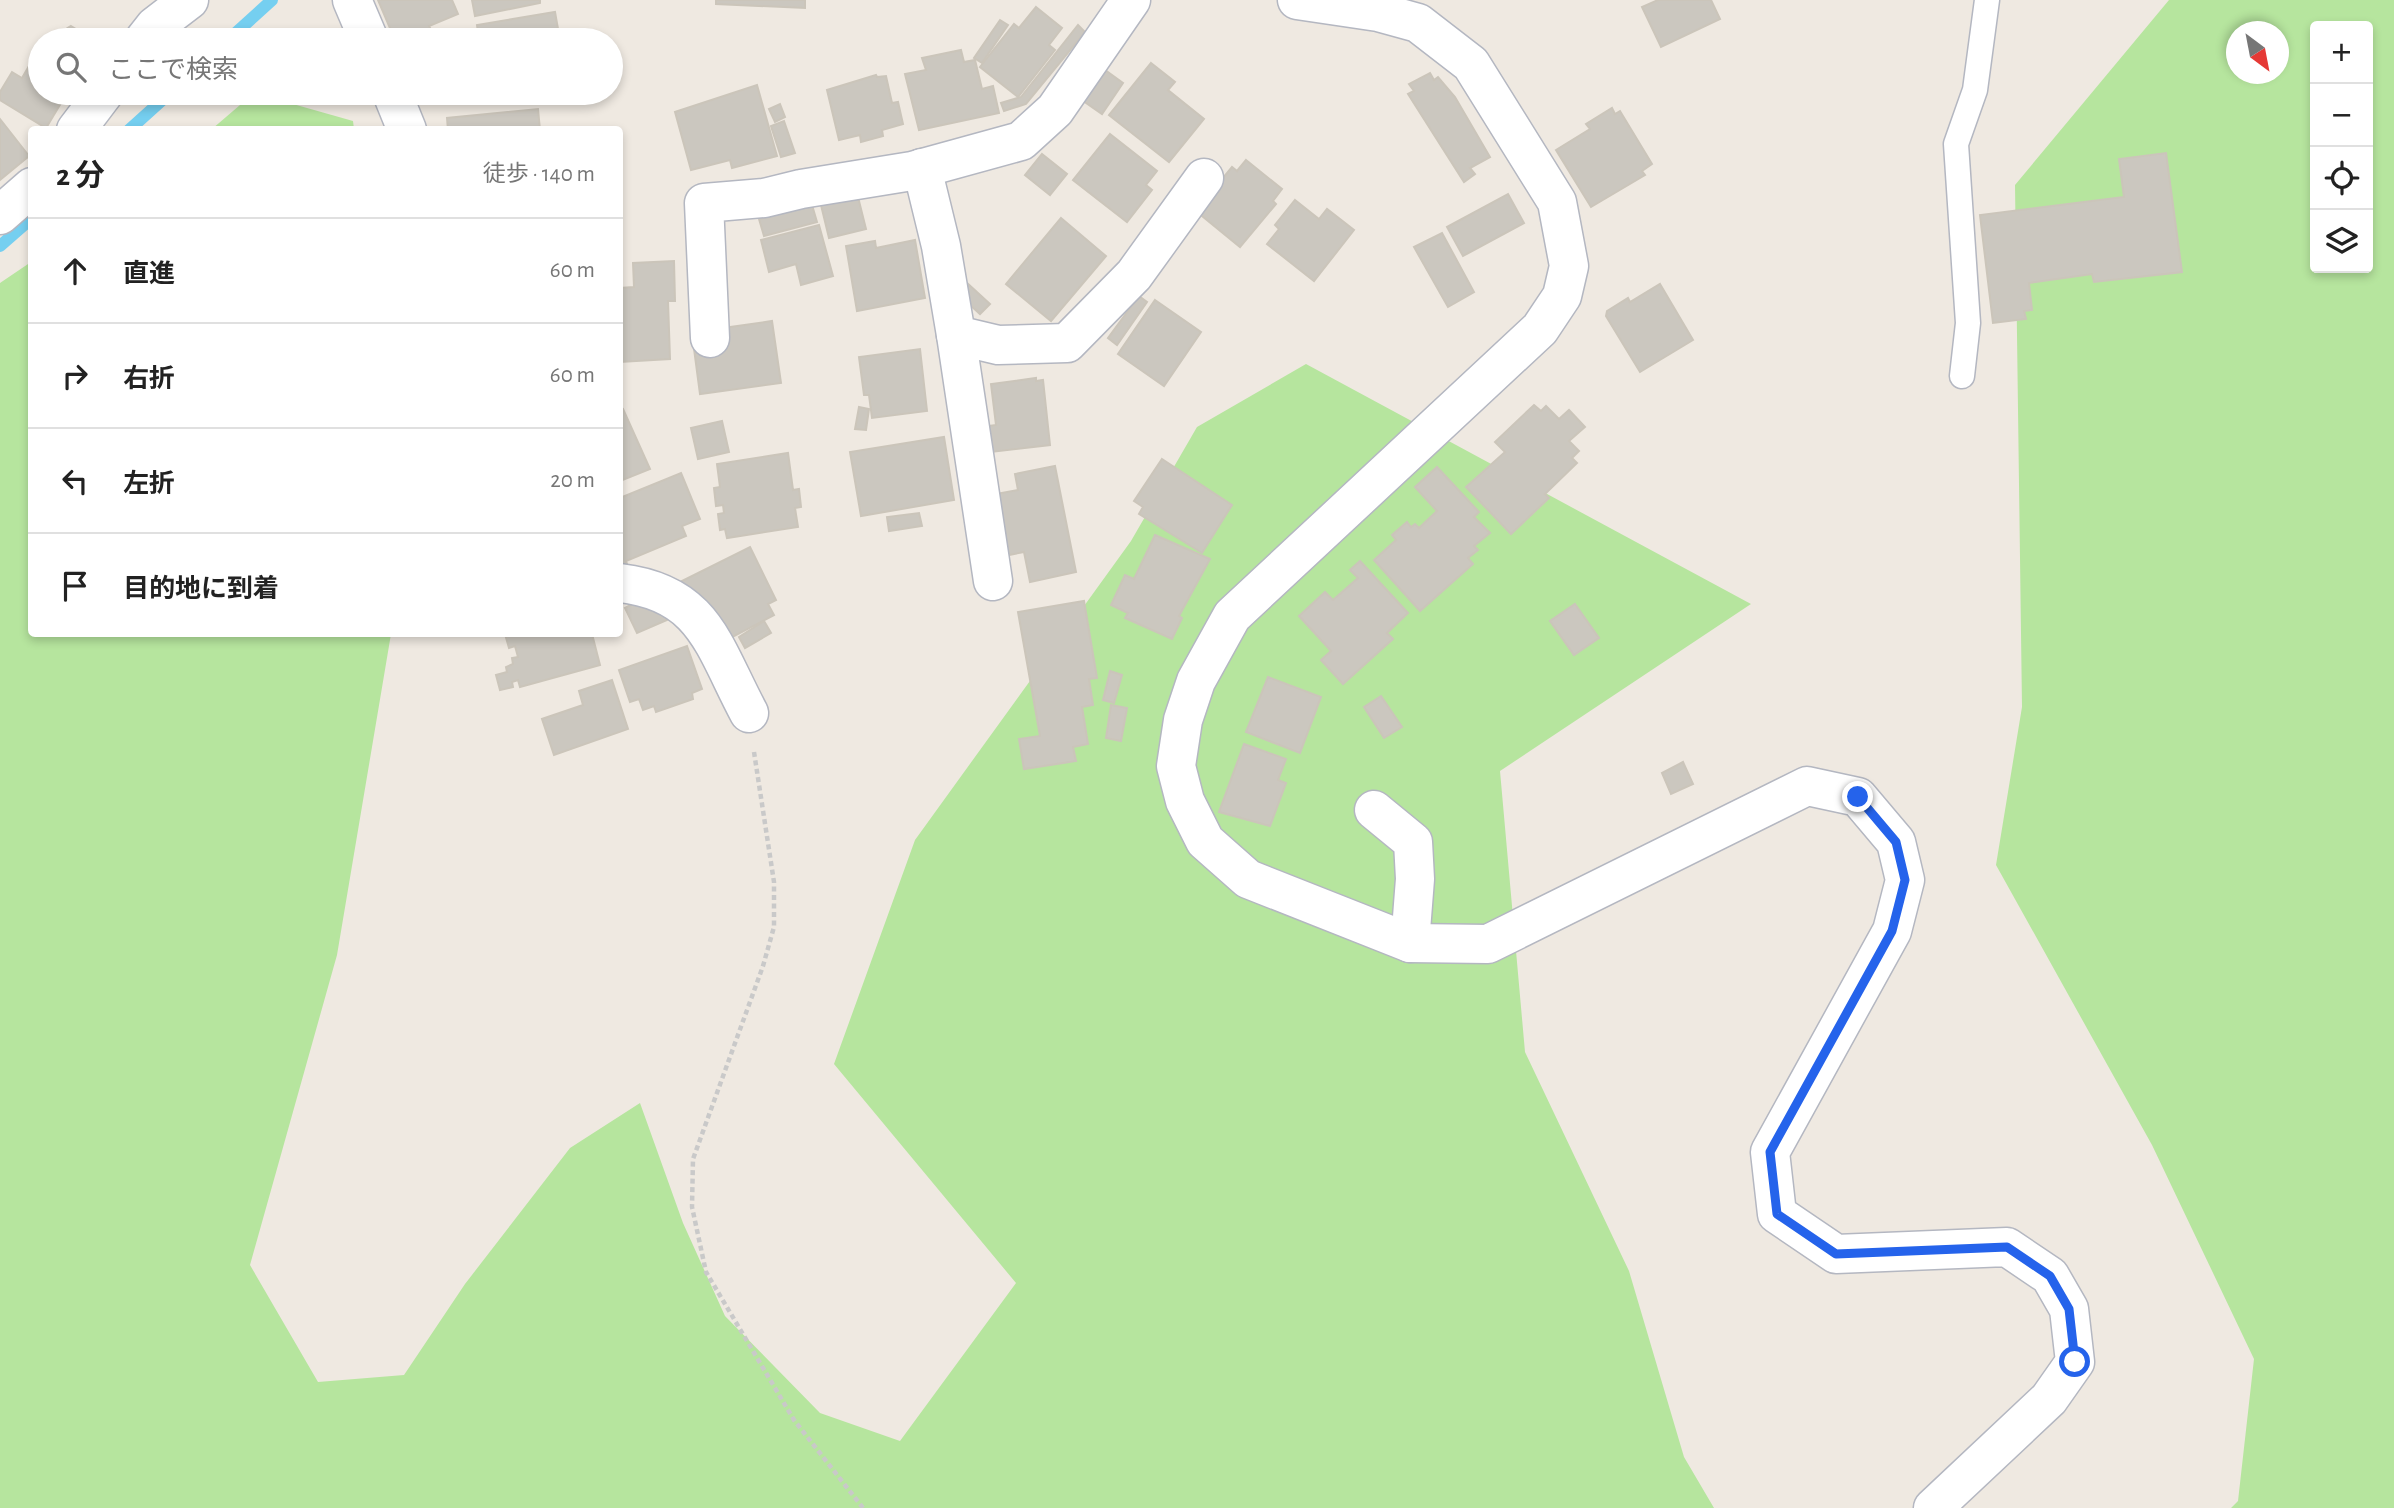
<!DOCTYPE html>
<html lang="ja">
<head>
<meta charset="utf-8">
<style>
  body { margin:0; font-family:"Alegreya Sans","Noto Sans JP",sans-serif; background:#f2f2f2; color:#222 }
  .controls { position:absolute; right:21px; top:21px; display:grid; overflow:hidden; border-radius:7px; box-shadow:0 4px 10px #0003 }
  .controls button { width:63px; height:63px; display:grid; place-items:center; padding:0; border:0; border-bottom:2px solid #e0e0e0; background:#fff; color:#222; font:35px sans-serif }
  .compass { position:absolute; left:2226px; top:21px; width:63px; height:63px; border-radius:50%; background:#fff; box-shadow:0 4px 10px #0003; rotate:148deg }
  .stop { position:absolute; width:21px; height:21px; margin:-16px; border:5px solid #2563eb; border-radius:50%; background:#fff }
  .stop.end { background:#2563eb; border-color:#fff; box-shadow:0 2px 7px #0008 }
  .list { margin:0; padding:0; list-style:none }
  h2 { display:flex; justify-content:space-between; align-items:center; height:91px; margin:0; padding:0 28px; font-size:30px }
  h2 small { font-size:23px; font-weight:400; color:#767676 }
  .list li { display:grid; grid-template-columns:46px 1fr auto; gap:21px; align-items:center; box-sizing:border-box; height:105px; padding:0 28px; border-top:2px solid #e0e0e0 }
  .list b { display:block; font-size:26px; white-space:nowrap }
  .list em { font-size:23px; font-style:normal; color:#767676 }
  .icon { flex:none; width:38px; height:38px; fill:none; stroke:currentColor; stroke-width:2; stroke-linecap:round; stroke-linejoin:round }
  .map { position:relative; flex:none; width:2394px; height:1508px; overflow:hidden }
  .search { position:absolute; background:#fff; box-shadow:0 4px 10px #0003; left:28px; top:28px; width:595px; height:77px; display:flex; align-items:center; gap:18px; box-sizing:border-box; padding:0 24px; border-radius:38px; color:#767676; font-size:26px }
  .panel { position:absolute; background:#fff; box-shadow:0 4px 10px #0003; left:28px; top:126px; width:595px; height:511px; border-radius:7px }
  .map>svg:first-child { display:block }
  .green { fill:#b6e59e; fill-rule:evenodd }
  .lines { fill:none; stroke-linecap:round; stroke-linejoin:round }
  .stream { stroke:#75cff0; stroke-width:12 }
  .building { fill:#cbc7bf; stroke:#cbc5ba; stroke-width:2 }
  .service-casing { stroke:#b4b7c1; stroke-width:27 }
  .minor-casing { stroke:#b4b7c1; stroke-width:41 }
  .path { stroke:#c9c9c9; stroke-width:4.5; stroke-dasharray:5 3.5; stroke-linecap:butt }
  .service { stroke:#fff; stroke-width:24 }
  .minor { stroke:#fff; stroke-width:38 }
  .route { stroke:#2563eb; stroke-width:9 }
</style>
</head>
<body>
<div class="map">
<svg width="2394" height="1508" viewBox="0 0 2394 1508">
  <rect width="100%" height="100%" fill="#efe9e1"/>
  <g class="green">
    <path d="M2169 0H2394V1508H2231L2238 1501 2254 1359 2152 1145 1996 865 2022 707 2015 185ZM2315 26H2368V268H2315ZM2236 32H2278V74H2236Z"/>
    <polygon points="254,93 353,121 354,129 212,129"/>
    <polygon points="31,262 32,634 391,634 337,955 250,1265 318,1382 404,1375 465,1284 570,1148 640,1103 683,1223 725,1316 820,1413 900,1441 1016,1283 834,1064 915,840 1131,541 1197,427 1306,364 1751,604 1500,771 1525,1052 1629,1271 1684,1457 1714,1508 0,1508 0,283"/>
  </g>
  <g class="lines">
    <g class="stream">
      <polyline points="228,40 272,0"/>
      <polyline points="129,130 170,93"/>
      <polyline points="0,246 32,218"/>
    </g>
  </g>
  <g class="building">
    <polygon points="378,0 452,0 458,14 429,26 431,30 408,40 395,40"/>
    <polygon points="472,0 540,0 540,3 475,16"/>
    <polygon points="716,0 805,0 805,8 716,4"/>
    <polygon points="1658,0 1711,0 1720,19 1661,47 1642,7"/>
    <polygon points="1036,7 1062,28 1049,45 1055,50 1018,97 980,67 1014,24 1019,28"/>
    <polygon points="555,12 560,40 479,40 477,25"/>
    <polygon points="1000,20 1008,25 982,63 974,58"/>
    <polygon points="1078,25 1085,32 1026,104 1004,111 1001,103 1021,97"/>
    <polygon points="71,26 94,40 53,37"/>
    <polygon points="40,47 40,93 67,93 46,128 0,100 0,92 12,72 22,78"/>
    <polygon points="961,50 964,62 975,60 982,89 993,86 999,113 919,130 905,74 926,70 922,58"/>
    <polygon points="1151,63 1175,82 1168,90 1204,119 1169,162 1109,115"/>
    <polygon points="1101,67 1123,83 1102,114 1079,98"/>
    <polygon points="1430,73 1434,80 1438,77 1455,97 1490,157 1470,168 1475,174 1464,182 1408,94 1414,91 1409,84"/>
    <polygon points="876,75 877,77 886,76 892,103 898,102 903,124 882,130 883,136 861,142 860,135 839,140 827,90"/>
    <polygon points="757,85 777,156 732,168 730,160 691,170 675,112"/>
    <polygon points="780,104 785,117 775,122 769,109"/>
    <polygon points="1612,108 1615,114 1620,111 1652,164 1642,171 1645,175 1591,207 1556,150 1590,129 1586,124"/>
    <polygon points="538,109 540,130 448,130 447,118"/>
    <polygon points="0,119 29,156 0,180"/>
    <polygon points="784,121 795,153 781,157 771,126"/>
    <polygon points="1110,134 1157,171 1146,185 1152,190 1127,222 1073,180"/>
    <polygon points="2166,153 2182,272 2094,282 2092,274 2029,283 2032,310 2024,311 2026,319 1993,323 1980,215 2124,197 2119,159"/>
    <polygon points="1042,154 1067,174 1050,195 1025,175"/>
    <polygon points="1246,160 1282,189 1273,201 1276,204 1240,247 1196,211 1232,167 1237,171"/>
    <polygon points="1508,194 1524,223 1463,256 1447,227"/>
    <polygon points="858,197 866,229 829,238 821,205"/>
    <polygon points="1295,200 1319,219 1327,209 1354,230 1314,281 1267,244 1279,229 1275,225"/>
    <polygon points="812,205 817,222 764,236 759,219"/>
    <polygon points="1061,218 1106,256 1051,321 1006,284"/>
    <polygon points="819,225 833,276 801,285 796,264 769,272 761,240"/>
    <polygon points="1442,233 1474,292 1448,307 1414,247"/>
    <polygon points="915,240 925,298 857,311 846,246 875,241 876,248"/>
    <polygon points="674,261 675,301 668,301 670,359 620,362 620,288 634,287 633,263"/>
    <polygon points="966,282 990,304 980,314 956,292"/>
    <polygon points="1660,284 1693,340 1640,372 1606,316 1607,311 1628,298 1630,302"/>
    <polygon points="1139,296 1147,302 1117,345 1108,338"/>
    <polygon points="1155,300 1201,332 1164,386 1118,354"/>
    <polygon points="772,321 781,383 700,394 693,341 716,329"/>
    <polygon points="920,349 927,411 872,418 869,395 864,395 859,357"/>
    <polygon points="1036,378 1036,381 1043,380 1050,445 991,452 988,426 996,425 991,384"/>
    <polygon points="1534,405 1541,411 1546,406 1559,419 1569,410 1585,427 1569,441 1579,451 1572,458 1577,463 1545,494 1549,498 1511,534 1466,487 1505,452 1495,442"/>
    <polygon points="859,407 869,409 866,430 855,429"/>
    <polygon points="623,409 650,469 620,481 620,410"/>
    <polygon points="722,421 729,452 698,459 691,428"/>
    <polygon points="944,437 954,500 861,516 850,452"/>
    <polygon points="788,453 793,490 799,489 801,507 795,508 798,527 727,538 725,529 720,530 718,514 724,513 723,505 716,506 714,488 720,487 717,464"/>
    <polygon points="1162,459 1232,505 1202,553 1139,514 1143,507 1134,501"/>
    <polygon points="1055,466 1076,572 1030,582 1024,552 1009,555 996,494 1018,490 1015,474"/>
    <polygon points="1437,467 1479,512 1474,517 1490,533 1474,546 1478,550 1468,558 1473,564 1420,611 1374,560 1396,540 1392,535 1407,522 1411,527 1415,524 1419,528 1437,511 1415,487"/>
    <polygon points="681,473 700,519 682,526 686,536 626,561 627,564 620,567 620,498"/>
    <polygon points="919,513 922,526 889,531 887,517"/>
    <polygon points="1155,535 1210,559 1179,616 1182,618 1172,639 1125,618 1128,613 1111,605 1125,575 1134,579"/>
    <polygon points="750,547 776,600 768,604 774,615 719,644 702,620 682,581"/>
    <polygon points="1360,561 1408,613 1387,633 1393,639 1343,684 1321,660 1331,651 1299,616 1325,592 1333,600 1358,578 1350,570"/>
    <polygon points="638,601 669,619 637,633 625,608"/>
    <polygon points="1084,601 1097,678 1089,679 1093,705 1082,707 1088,744 1073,747 1076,761 1024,769 1019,739 1040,736 1018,612"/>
    <polygon points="1575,604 1599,638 1574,655 1550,621"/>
    <polygon points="764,621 771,633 745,648 739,637"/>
    <polygon points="505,634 592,634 600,665 520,687 518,680 512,682 513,687 500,690 496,675 507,672 506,667 513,664 512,658 518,657 515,646 509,648"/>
    <polygon points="687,646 702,689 692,693 693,699 656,712 654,706 643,710 639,699 630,702 619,670"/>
    <polygon points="1110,671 1122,675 1114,703 1103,700"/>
    <polygon points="1268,677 1321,697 1300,753 1246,732"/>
    <polygon points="612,680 628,729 554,755 542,719 583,705 579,691"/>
    <polygon points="1381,696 1402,727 1384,738 1364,707"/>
    <polygon points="1111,705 1127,708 1121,741 1106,738"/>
    <polygon points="1244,744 1286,759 1278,780 1286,783 1270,826 1219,812"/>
    <polygon points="1683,762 1693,784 1671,794 1662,773"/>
  </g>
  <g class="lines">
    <defs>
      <polyline id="service" points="1962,376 1968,323 1956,144 1975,90 1987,0"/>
      <g id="minor">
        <polyline points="352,0 369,40"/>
        <polyline points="1297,0 1378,12 1418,23 1471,64 1557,202 1569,266 1562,296 1540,329 1232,616 1196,681 1183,720 1176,766 1185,801 1205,841 1248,879 1410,943 1488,944 1807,786 1858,797 1896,842 1905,880 1892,931 1770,1152 1777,1214 1836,1254 2007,1247 2050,1276 2069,1309 2075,1362 2049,1399 1933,1508"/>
        <polyline points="144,40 155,26 189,0"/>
        <polyline points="392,93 407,130"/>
        <polyline points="76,130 104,93"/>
        <polyline points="922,168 941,246 956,335 998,345 1067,343 1134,275 1204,178"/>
        <polyline points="0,215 32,187"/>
        <polyline points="956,335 993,581"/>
        <polyline points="710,338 704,203 764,198 801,189 912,171 1021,141 1055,110 1131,0"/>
        <path d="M620 583C705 593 713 646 749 713"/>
        <polyline points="1374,810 1413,842 1415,879 1410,943"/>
      </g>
    </defs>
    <use href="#service" class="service-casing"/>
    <use href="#minor" class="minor-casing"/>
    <polyline class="path" points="754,752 774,882 774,927 763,966 693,1159 692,1207 706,1272 794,1420 863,1508"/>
    <use href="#service" class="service"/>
    <use href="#minor" class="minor"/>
  </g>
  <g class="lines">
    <polyline class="route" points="1858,797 1896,842 1905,880 1892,931 1770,1152 1777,1214 1836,1254 2007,1247 2050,1276 2069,1309 2075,1362"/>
  </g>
</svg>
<div class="controls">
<button>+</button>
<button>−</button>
<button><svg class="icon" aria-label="locate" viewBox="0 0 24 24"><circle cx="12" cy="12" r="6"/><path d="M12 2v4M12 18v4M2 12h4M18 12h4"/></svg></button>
<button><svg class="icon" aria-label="layers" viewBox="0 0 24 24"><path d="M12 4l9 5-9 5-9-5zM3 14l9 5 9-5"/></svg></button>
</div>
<svg class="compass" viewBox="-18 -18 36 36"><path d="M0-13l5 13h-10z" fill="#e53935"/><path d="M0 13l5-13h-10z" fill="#767676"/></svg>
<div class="stop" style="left:2075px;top:1362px"></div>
<div class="stop end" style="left:1858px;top:797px"></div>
<div class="search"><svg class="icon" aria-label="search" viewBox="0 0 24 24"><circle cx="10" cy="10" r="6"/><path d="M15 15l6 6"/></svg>ここで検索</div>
<section class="panel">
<h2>2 分<small>徒歩 · 140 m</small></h2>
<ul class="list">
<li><svg class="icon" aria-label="ahead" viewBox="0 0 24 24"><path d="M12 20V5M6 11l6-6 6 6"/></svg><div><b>直進</b></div><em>60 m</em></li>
<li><svg class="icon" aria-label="right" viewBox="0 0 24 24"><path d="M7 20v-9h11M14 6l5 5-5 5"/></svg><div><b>右折</b></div><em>60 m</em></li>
<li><svg class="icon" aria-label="left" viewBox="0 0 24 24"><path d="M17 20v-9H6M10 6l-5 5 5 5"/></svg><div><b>左折</b></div><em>20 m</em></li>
<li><svg class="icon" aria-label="arrive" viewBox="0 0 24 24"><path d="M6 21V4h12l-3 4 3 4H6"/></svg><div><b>目的地に到着</b></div></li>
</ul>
</section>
</div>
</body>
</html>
